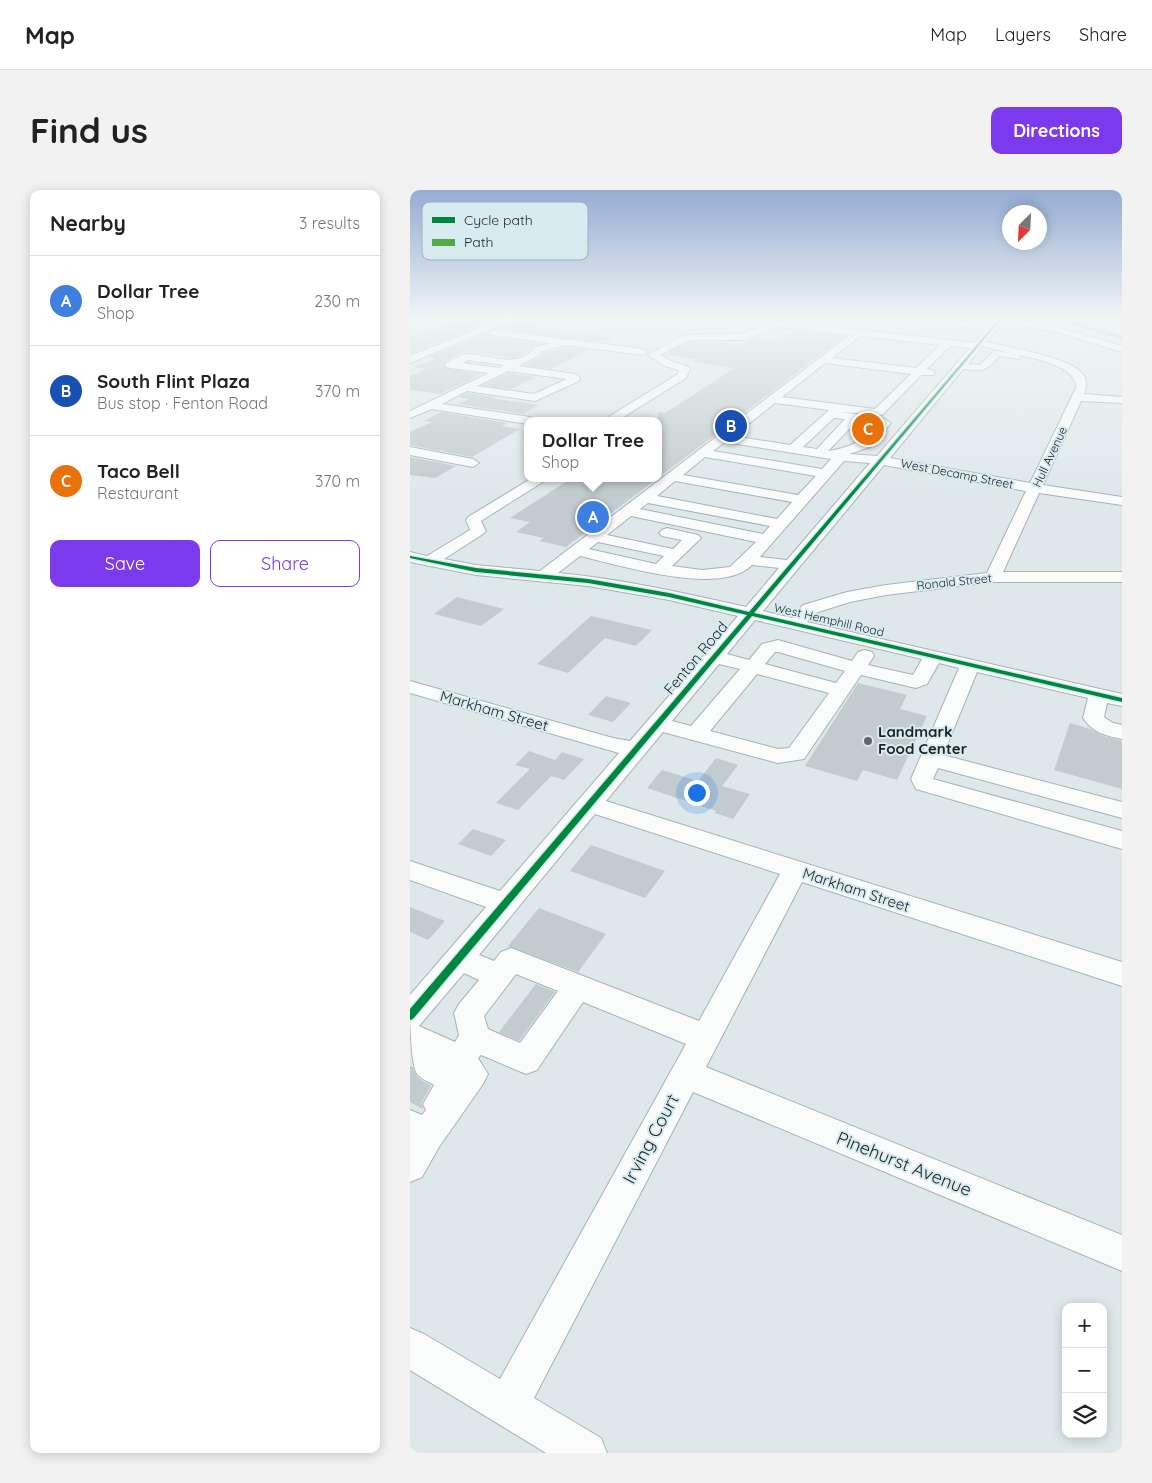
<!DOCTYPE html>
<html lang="en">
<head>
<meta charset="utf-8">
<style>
  body { margin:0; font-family:Quicksand,sans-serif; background:#f2f2f2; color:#222 }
  .controls { position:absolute; right:15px; bottom:15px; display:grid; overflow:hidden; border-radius:10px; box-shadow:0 2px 12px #0003 }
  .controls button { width:45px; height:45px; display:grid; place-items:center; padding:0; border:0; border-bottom:1px solid #e0e0e0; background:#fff; color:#222; font:25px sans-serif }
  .compass { position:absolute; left:592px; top:15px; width:45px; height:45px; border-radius:50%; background:#fff; box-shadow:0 2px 12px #0003; rotate:204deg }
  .you { position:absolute; left:286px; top:602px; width:18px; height:18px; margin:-12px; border:4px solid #fff; border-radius:50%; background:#1a73e8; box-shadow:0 0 0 8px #1a73e833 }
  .badge { display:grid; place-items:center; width:32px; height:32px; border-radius:50%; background:#7c3aed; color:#fff; font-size:16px; font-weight:700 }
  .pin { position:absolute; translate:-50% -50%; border:2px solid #fff; box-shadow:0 1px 5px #0006 }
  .popup { position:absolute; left:114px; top:227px; width:138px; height:65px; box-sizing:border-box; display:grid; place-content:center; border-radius:10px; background:#fff; filter:drop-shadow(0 1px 4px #0005); font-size:16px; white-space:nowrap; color:#767676 }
  .popup b { font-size:19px; color:#222 }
  .popup::after { content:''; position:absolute; left:50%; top:100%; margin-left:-10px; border:10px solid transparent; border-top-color:#fff }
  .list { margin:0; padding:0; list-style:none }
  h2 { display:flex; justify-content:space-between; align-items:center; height:65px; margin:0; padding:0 20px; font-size:21px }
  h2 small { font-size:16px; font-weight:400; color:#767676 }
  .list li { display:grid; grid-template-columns:32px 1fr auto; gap:15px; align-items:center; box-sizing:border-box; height:90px; padding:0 20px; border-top:1px solid #e0e0e0 }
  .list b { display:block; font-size:19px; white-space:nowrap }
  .list p { margin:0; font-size:16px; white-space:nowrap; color:#767676 }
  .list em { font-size:16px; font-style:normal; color:#767676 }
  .actions { display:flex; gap:10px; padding:15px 20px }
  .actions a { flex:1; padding:11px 0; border:1px solid #7c3aed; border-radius:10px; text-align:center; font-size:18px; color:#7c3aed }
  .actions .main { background:#7c3aed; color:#fff }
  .icon { flex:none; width:28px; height:28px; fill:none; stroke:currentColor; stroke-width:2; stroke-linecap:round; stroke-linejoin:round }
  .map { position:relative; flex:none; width:712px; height:1263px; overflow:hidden; border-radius:10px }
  header { display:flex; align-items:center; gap:30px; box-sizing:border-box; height:70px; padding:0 25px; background:#fff; border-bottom:1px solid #e0e0e0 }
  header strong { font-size:24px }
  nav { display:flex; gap:28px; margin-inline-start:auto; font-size:18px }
  .intro { display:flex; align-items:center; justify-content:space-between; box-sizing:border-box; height:120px; padding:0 30px }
  h1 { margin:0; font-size:35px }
  .button { padding:12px 22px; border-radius:10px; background:#7c3aed; color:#fff; font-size:18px; font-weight:700 }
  main { display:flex; gap:30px; padding:0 30px }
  aside { flex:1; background:#fff; border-radius:10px; box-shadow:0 2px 12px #0003 }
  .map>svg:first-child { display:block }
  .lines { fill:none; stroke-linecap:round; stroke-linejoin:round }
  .stream { stroke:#baa1b0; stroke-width:2.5 }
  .building { fill:#c2cbcd }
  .minor-casing { stroke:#a9b1b4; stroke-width:2 }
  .minor { fill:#fafcfc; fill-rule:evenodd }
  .cycleway-casing { stroke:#d8ebf1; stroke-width:3 }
  .cycleway { fill:#00873e; fill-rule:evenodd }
  .poi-dot { fill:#60686a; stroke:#d8ebf1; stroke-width:2 }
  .labels { text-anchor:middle; stroke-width:4; stroke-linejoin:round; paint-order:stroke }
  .far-street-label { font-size:12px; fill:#1c2325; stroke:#d8ebf1 }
  .street-label { font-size:15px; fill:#1c2325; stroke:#d8ebf1 }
  .poi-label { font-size:15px; font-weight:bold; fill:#1c2325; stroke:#d8ebf1; text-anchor:start }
  .near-street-label { font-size:18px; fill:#1c2325; stroke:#d8ebf1 }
  .key { fill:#d8ebf1; stroke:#a0afb4; stroke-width:1 }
  .key-label { font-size:14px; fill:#1c2325 }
</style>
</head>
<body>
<header>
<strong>Map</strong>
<nav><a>Map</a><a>Layers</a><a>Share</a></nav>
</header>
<div class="intro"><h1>Find us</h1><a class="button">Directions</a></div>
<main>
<aside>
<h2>Nearby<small>3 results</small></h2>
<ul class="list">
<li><span class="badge" style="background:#3f7fe0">A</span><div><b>Dollar Tree</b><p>Shop</p></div><em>230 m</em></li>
<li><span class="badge" style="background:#1a4fb4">B</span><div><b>South Flint Plaza</b><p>Bus stop · Fenton Road</p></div><em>370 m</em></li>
<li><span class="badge" style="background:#e8710a">C</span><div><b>Taco Bell</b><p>Restaurant</p></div><em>370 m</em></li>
</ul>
<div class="actions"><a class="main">Save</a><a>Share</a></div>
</aside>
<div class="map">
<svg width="712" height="1263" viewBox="0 0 712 1263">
  <rect width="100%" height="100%" fill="#dee8eb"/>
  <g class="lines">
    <polyline class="stream" points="645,128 712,148"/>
  </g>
  <g class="building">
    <polygon points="51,128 92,128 0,164 0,146"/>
    <polygon points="109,128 149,128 128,138 203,147 194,152 87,139"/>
    <polygon points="385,140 435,146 256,282 156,357 129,351 134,348 106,342 120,332 100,328 162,288 248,288 248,222 255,223 325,178 282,172 287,169 254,165 279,152 309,152 330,155 344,148 368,151"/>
    <polygon points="78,142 80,147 131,154 124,156 111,166 103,168 58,162 52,163 35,171 35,178 72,184 30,204 0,200 0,186 16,179 4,177 27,168 19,167"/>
    <polygon points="156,157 179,160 141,179 115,175 130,167 133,163"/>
    <polygon points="98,183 125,187 101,199 73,195"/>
    <polygon points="57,203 85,207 82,208 128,215 113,224 48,214 59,209 49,207"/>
    <polygon points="31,222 97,233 92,236 110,239 62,267 0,255 0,242 22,232 14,231"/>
    <polygon points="0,267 46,276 25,288 0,285"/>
    <polygon points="47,407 94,419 71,436 24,424"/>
    <polygon points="181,426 242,440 226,456 195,448 158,483 127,474"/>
    <polygon points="448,493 497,505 490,519 517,526 487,590 453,580 447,591 395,576"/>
    <polygon points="196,506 221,513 203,532 178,525"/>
    <polygon points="660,533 680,539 694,546 712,551 712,599 644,580"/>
    <polygon points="119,561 145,570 152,562 174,569 154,590 141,586 108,620 86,613 120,579 105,575"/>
    <polygon points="306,568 328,575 312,596 340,604 323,629 305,623 306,621 237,598 252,580 288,591"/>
    <polygon points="63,639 96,650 81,666 48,654"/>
    <polygon points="181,655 255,681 235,708 160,681"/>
    <polygon points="0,717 35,731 18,750 0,742"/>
    <polygon points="129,718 196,744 168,782 98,756"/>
    <polygon points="126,794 145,802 109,851 89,842"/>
    <polygon points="0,876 3,877 7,887 21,896 11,913 13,919 0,912"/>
  </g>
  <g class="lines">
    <defs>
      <g id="minor">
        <polygon points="96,128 107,128 0,173 0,166"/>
        <path d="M522 128 580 136 583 131 576 130 575 128C622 128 667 143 712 156V162L644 141 592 133 576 152C599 157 656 167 672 183 678 190 677 196 674 204L712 207V213L671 211 633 295 712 307V315L629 303 593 382H712V392H583L476 405 440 412 405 423 397 432 712 504V516L697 513 694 527 703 533 712 535V549C696 546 682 542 673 528L678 508 567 482 533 565 712 612V628L528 578 523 589 712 641V659L506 599 501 589 549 478 529 473 517 494 506 498 451 485 394 569 368 573 253 542 196 611 712 772V796L392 692 296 877 712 1045V1081L283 902 124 1208 191 1248 197 1263H136L0 1180V1138L14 1144 90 1189 276 854 173 812 127 880 116 884 71 865 68 868 78 884 73 894 29 957 12 987 0 992V920L12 925 16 920 13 914 24 895C19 892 10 888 7 884 0 871 0 823 0 805L76 717 0 690V671L90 701 209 563 0 503V491L203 548 220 551 328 426 259 410 178 396 66 385 0 372V362L17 366 60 340 56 330 58 327 122 288H139L71 331 76 341 73 344 34 369 66 375 130 381 440 145 363 136 336 150H279L250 165 263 172 279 177 280 179 276 188 207 231H192L268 184 269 180 255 176 238 165 274 145 334 144 362 130 564 153 576 140 524 133 520 130ZM450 146 530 155 506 178 422 168ZM540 156 560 158 467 266 439 264 460 257 481 233 475 229 431 222 472 225 511 185H524L525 183 524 181 517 179ZM572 156 600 163 584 161 570 175 558 174ZM610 165C626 169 668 177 666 198L620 293 480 268 553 179C574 181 575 182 589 166L609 169ZM415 173 501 184 465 219 372 207ZM365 213 419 220 380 255 323 246ZM424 228 435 229 407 259 393 257ZM447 231 467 235C453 252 438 258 418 261ZM315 252 421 269 412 279 303 261ZM295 267 406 286 388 305 273 285ZM434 271 460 273 377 370 350 367ZM474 275 616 301 577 383 476 395 437 402 393 415 382 428 353 421ZM265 291 382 312 367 329 247 306ZM238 313 360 336 353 344 230 319ZM221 326 346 352 320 377 292 380 262 376 288 351 291 348 288 345 257 338 252 340 249 343 252 346 272 350 263 359 197 345ZM188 352 254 366 246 374 179 359ZM170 366C209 375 311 407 342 375L369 378 336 417C274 403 212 389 148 383ZM345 430 512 469 503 485 458 475 464 466 462 462 455 460 448 462 442 471 368 450 352 454 339 470 317 464ZM365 462H368L435 481 426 493 355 474ZM309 474 330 479 281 536 262 531ZM347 484 419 503 379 558 368 559 300 541ZM185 624 370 684 289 831 101 758 91 762 84 771 69 765ZM54 783 69 790 49 814 44 823 49 845 45 852 9 836ZM106 784 148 801 110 853 78 839 74 826Z"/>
        <polygon points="677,128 687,128 712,139 712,145 693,138"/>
        <path d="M83 140 147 148 151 150 156 149 233 159 238 162 233 165 156 155 132 161 129 165 109 176 165 184 170 187 169 191 125 211 57 201 32 214 120 227 126 231H118V234L22 219 0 228V221L79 183 40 178 36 177V173C43 170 51 164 58 164 80 165 110 180 125 157L141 153 80 145V141ZM58 170 94 175 89 178 52 173ZM98 181 157 189 124 204 67 196Z"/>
        <polygon points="0,257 63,269 69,273 63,277 0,265"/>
      </g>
    </defs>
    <use href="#minor" class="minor-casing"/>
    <use href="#minor" class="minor"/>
    <defs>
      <polygon id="cycleway" points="590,128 592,128 344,423 712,508 712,512 342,426 3,829 0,830 0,819 337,425 259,407 178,393 66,382 0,368 0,366 66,378 178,389 259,403 339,422"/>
    </defs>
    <use href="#cycleway" class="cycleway-casing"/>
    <use href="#cycleway" class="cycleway"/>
  </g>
  <linearGradient id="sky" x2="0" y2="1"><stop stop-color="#95acd2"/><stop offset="0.42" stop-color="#f0f5f6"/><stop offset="1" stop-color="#f0f5f6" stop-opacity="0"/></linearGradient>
  <rect width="712" height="304" fill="url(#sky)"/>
  <circle class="poi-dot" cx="458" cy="551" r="5"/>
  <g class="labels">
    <g class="far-street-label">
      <text transform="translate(640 267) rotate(-65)" y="4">Hull Avenue</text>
      <text transform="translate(547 284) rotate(11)" y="4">West Decamp Street</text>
      <text transform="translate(544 392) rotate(-6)" y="4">Ronald Street</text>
      <text transform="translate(419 430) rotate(13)" y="4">West Hemphill Road</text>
    </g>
    <g class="street-label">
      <text transform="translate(286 468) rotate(-50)" y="5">Fenton Road</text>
      <text transform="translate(84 521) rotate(16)" y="5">Markham Street</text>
      <text transform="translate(446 700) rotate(18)" y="5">Markham Street</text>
    </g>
    <g class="poi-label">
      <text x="468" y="547">Landmark<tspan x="468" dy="17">Food Center</tspan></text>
    </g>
    <g class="near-street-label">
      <text transform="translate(241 949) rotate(-62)" y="6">Irving Court</text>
      <text transform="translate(494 974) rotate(22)" y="6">Pinehurst Avenue</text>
    </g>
  </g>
  <rect x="12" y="12" width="166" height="58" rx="8" class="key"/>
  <rect x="22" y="27" width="23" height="6" fill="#00873e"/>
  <rect x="22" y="49" width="23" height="7" fill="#52aa44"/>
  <g class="key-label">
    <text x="54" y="35">Cycle path</text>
    <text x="54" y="57">Path</text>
  </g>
</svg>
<div class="controls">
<button>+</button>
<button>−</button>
<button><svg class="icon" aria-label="layers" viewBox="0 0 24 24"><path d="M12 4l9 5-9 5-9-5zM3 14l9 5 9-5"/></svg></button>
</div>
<svg class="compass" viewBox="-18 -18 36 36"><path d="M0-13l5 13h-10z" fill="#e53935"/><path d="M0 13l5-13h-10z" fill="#767676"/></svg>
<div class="you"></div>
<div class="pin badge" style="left:183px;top:327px;background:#3f7fe0">A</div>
<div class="popup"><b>Dollar Tree</b>Shop</div>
<div class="pin badge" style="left:321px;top:236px;background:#1a4fb4">B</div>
<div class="pin badge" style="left:458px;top:239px;background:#e8710a">C</div>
</div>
</main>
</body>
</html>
